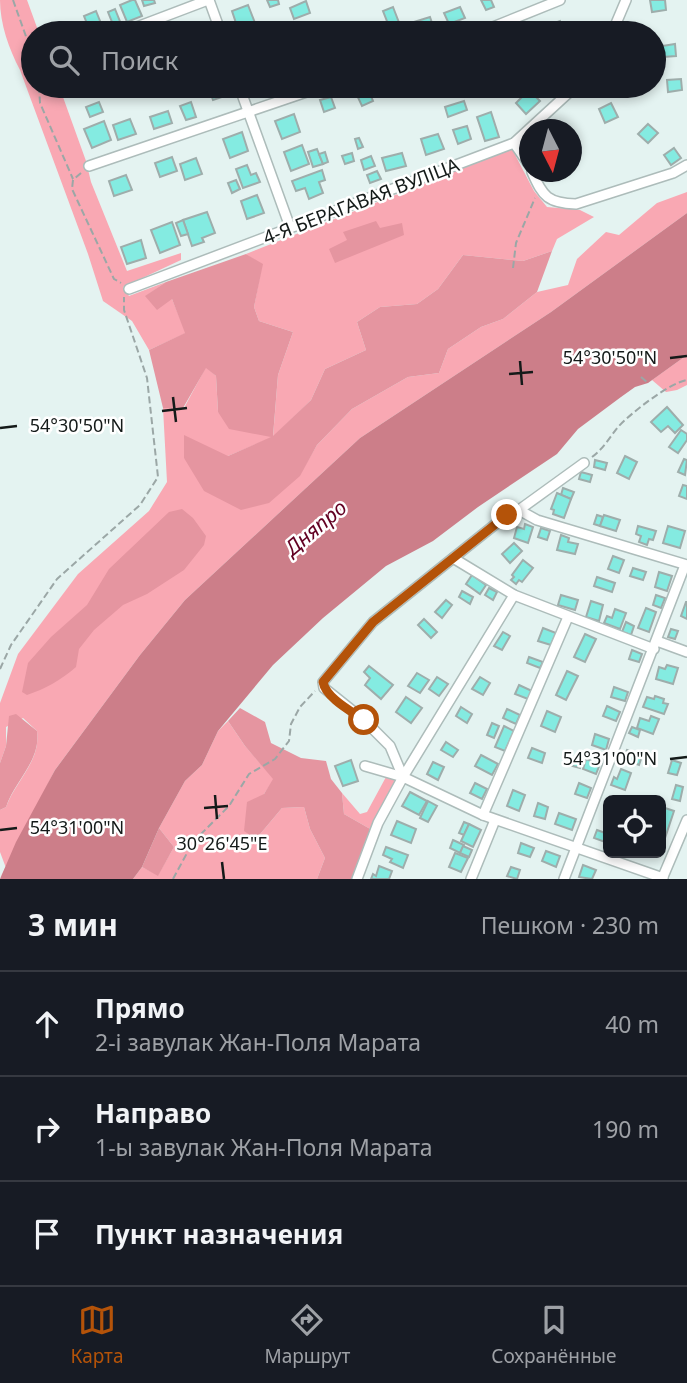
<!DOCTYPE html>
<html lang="ru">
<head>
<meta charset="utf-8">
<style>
  body { margin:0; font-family:"Noto Sans",sans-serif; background:#20242c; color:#f1f3f6 }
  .controls { position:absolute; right:21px; bottom:21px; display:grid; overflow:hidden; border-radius:10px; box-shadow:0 4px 10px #0003 }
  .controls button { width:63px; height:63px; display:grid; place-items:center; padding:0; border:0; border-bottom:2px solid #363941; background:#171b24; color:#f1f3f6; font:35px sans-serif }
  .compass { position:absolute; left:519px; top:119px; width:63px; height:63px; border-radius:50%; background:#171b24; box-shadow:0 4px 10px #0003; rotate:174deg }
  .stop { position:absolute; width:21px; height:21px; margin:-16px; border:5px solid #b45309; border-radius:50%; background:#fff }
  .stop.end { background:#b45309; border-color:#fff; box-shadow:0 2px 7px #0008 }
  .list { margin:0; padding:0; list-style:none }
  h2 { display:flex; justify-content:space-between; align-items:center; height:91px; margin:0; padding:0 28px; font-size:30px }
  h2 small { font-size:23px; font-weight:400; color:#9ea1a6 }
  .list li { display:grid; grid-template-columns:46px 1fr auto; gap:21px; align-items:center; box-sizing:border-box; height:105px; padding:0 28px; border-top:2px solid #363941 }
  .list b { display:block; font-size:26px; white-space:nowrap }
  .list p { margin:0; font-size:23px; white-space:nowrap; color:#9ea1a6 }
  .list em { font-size:23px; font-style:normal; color:#9ea1a6 }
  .icon { flex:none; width:38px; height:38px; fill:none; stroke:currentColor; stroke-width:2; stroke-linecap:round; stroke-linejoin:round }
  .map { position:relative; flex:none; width:687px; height:879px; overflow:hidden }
  .search { position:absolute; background:#171b24; box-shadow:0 4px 10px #0003; left:21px; right:21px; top:21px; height:77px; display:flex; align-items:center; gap:18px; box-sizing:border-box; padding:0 24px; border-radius:38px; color:#9ea1a6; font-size:26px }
  .sheet { height:406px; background:#171b24 }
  nav { display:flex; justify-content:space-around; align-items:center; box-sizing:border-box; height:98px; border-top:2px solid #363941; background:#171b24; font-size:19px; color:#9ea1a6 }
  nav a { display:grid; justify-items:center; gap:4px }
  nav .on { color:#b45309 }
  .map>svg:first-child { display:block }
  .green { fill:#f9a8b3 }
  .forest { fill:#e595a0 }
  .water { fill:#cc7e89 }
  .building { fill:#84ebe1; stroke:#9eadab; stroke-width:2 }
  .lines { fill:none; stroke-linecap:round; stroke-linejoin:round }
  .minor-casing { stroke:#adbcba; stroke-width:12 }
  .path { stroke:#9ba7a6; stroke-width:2; stroke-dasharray:7 3.5; stroke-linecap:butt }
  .minor { stroke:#fff; stroke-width:9 }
  .route { stroke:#b45309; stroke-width:9 }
  .ticks { fill:none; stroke:#141a19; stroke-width:2.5 }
  .labels { text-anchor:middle; stroke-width:5; stroke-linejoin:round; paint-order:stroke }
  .street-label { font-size:19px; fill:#141a19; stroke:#fff }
  .water-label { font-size:21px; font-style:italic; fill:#620022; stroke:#fff }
  .ticks-label { font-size:18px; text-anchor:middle; fill:#141a19; stroke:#fff; stroke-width:5; stroke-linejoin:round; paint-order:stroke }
</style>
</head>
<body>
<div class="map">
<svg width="687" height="879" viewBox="0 0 687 879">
  <rect width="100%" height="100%" fill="#e4f3f1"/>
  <g class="green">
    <path d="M0 0H27L39 33H33V86H59L86 161 91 182 127 271 181 253V260L123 287 129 296 166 282 146 296 172 299 186 333 149 350 132 321 103 301 88 254 20 70C9 49 0 24 0 0Z"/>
    <path d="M512 149 534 191 547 207 580 210 594 217 557 239 552 251 523 261 463 255 438 289 417 304 380 307 357 322 366 350 325 369 311 400 273 437 228 456 184 458 299 476 317 445 352 409 408 377 439 373 448 349 481 327 503 319 537 292 568 285 577 259 606 232 619 235 657 203 687 192V213L551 312 360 438 185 600 140 655 55 770 0 878 6 868 0 852V810L6 807C16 780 41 761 37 731L23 718 6 727V746L0 763V703L18 654 78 574 149 511 167 482 163 408H184L206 367 216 376 218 412 273 437 278 375 293 332 259 321 254 307 262 265 246 254Z"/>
    <polygon points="687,355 687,385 677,390 666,392 652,380"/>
    <polygon points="228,721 245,746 274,779 264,794 256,839 282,808 304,807 310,829 325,858 317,879 133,879 142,867 158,875 174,847 159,828 185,781 202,765 218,731"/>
    <polygon points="386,777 396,779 372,830 344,814 342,793 360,814 367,812"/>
  </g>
  <g class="forest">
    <polygon points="376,221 380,228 402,223 404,235 335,263 329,249 347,240 343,232"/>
    <polygon points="552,251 537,292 503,319 481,327 448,349 439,373 408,377 352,409 317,445 300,476 269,503 241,510 204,491 184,458 184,435 228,456 271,437 229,429 218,412 216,376 206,368 183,408 163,408 149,350 185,333 172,299 157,310 145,296 166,282 246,254 263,264 254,307 259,321 293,332 278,375 273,436 311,400 325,369 366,350 357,322 380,307 417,304 438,289 463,255 523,261"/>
    <path d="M182 509 193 518 206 536 204 545 184 570 147 594 123 605 94 630 79 649 76 667C61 680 45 689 27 695L22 692 28 663 51 637 87 605 109 569 169 512Z"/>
    <polygon points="240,708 265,722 271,743 301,758 326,761 331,779 342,793 344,814 372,830 352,879 317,879 325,858 310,829 304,807 282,808 256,839 244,831 247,802 264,794 273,779 245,746 228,721"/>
    <path d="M16 714 37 731C41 761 15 780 6 807L0 810V763L6 746 9 716Z"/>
    <polygon points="159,828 174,847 158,876 142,867"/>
  </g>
  <polygon class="water" points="687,213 687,355 648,383 635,387 621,397 578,429 557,454 478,507 433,541 386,566 323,618 273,665 218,731 202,765 185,781 159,828 142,867 133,879 0,879 16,842 55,770 140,655 185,600 360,438 551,312"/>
  <g class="building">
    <polygon points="132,0 135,0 142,16 127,22 120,5"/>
    <polygon points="142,0 154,0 155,3 144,6"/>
    <polygon points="267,0 278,0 279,4 270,7"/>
    <polygon points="481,0 491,0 494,7 486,10"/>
    <polygon points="650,0 665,0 666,10 652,12"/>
    <polygon points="306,1 310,13 294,19 290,8"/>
    <polygon points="248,5 255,23 238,29 232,11"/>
    <polygon points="393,7 403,33 378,33 390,29 383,11"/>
    <polygon points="460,7 465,18 449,24 444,13"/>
    <polygon points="115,9 121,24 114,27 108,12"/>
    <polygon points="96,11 102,26 90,31 84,16"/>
    <polygon points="430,17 435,32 417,33 414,22"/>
    <polygon points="560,21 564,33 545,33 543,27"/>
    <polygon points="64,25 67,33 53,33 52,30"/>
    <polygon points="356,25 359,33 332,33"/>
    <polygon points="675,44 676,56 663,57 662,46"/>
    <polygon points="681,79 682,90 668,92 667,80"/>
    <polygon points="208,86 224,86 228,95 213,100"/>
    <polygon points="367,86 373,101 362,106 355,91"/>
    <polygon points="529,90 540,101 526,114 516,103"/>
    <polygon points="331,97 335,108 324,112 320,100"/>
    <polygon points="464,101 467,110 448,117 445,107"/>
    <polygon points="99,102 103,112 90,117 86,107"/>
    <polygon points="191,102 196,117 186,120 180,106"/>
    <polygon points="611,103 618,117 605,123 599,109"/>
    <polygon points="168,111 172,123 154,129 150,117"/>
    <polygon points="491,112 499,137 485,141 477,117"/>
    <polygon points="294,114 300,132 282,139 275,121"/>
    <polygon points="130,119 136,134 118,140 113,125"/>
    <polygon points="104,121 111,140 92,148 84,129"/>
    <polygon points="648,124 658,133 648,143 638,134"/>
    <polygon points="467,126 471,139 458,144 453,130"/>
    <polygon points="242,132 248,151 230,158 223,139"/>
    <polygon points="438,134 444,149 426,155 421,139"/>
    <polygon points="359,138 363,147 358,149 355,139"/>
    <polygon points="302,145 309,164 291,171 284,152"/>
    <polygon points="674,148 681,158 671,165 664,155"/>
    <polygon points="317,149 323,164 313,167 308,152"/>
    <polygon points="325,152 328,162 323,164 319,154"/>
    <polygon points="352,153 354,161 345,164 342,156"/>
    <polygon points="402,153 406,166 386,171 382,158"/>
    <polygon points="371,156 375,166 364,170 361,160"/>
    <polygon points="172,157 177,171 160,177 155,163"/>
    <polygon points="196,158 202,174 185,180 180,164"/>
    <polygon points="247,165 251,175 256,173 260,182 243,188 236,169"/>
    <polygon points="322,170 325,180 319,182 323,193 309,199 305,188 296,191 292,181"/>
    <polygon points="377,171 381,179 370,183 367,175"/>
    <polygon points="126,175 132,190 114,196 109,181"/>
    <polygon points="236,180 240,189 232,193 228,183"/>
    <polygon points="257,195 264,213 247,219 241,201"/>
    <polygon points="207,212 215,233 202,238 204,242 192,246 183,220"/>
    <polygon points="183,220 188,234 181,236 176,223"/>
    <polygon points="172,222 180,245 160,253 151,230"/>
    <polygon points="141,240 146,258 127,264 121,247"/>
    <polygon points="667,407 683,425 675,433 668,426 661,432 651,422"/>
    <polygon points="681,430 687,434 687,440 678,453 669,447"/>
    <polygon points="625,456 637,462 629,479 617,473"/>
    <polygon points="684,459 687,460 685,475 678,472"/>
    <polygon points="595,460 607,463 605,470 594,467"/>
    <polygon points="581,472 592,475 590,482 579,479"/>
    <polygon points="683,485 687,486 687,499 679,496"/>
    <polygon points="563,488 574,492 571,499 561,495"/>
    <polygon points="557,493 571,499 564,518 553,514 554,510 551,509"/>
    <polygon points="597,515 603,517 600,526 594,524"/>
    <polygon points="604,515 620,520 616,531 600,526"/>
    <polygon points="525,524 533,527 528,543 514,538 517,527 524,529"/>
    <polygon points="638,526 656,531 653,540 649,539 647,545 639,542 641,536 636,534"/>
    <polygon points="668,526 685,531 680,548 663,543"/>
    <polygon points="541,528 550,531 547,540 538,537"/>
    <polygon points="561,535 569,538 568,542 578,544 575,554 557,550"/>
    <polygon points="514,543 522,551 510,563 502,554"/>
    <polygon points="613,556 624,560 619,573 608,569"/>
    <polygon points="523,560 533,568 522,582 519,580 516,584 511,580 514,577 512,575"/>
    <polygon points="633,568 646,572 643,580 630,576"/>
    <polygon points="659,572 672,576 667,591 655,587"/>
    <polygon points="472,575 486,585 480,594 466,584"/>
    <polygon points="597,577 615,583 612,592 594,586"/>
    <polygon points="489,588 497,592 493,600 485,595"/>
    <polygon points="462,591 473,597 470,604 459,597"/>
    <polygon points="561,595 578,600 575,610 558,605"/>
    <polygon points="656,595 665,598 661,608 653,605"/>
    <polygon points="446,600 452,605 442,618 435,612"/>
    <polygon points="591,601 603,605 599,621 586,617"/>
    <polygon points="686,602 687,602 687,619 681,616"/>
    <polygon points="646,608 656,612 649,632 638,628"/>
    <polygon points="615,609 626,613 620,629 604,623 607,616 612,618"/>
    <polygon points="424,619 437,632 431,638 418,625"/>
    <polygon points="626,622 634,626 631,635 622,632"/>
    <polygon points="543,628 556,633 551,645 538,641"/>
    <polygon points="671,629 678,631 675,639 668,637"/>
    <polygon points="503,632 510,636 502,650 494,646"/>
    <polygon points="585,634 596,639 585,662 574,657"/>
    <polygon points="632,650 642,654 639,662 629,659"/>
    <polygon points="529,657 543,662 540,668 527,663"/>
    <polygon points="667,665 678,668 673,684 656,679 659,667 665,669"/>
    <polygon points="369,666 393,685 381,699 365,685 370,678 364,672"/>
    <polygon points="567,671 578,676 566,700 556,695"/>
    <polygon points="417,673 429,680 420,693 408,686"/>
    <polygon points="437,677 448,684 439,696 429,689"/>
    <polygon points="480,677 490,683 483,695 472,689"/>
    <polygon points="519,685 532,691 528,699 515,694"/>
    <polygon points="614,687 628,692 625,701 611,697"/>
    <polygon points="655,696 664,699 663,703 668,704 664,714 643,707 647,697 654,699"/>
    <polygon points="406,697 422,708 411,723 396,712"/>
    <polygon points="607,706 620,712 616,721 603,716"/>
    <polygon points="461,707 472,714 467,723 456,716"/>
    <polygon points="507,709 520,715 516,724 503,718"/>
    <polygon points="547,711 561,717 555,732 541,726"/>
    <polygon points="651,716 659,719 653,734 637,728 640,718 649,721"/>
    <polygon points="492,723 499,726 494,738 487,735"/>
    <polygon points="504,726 514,731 505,751 495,747"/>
    <polygon points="632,727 640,730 638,737 629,733"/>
    <polygon points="595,734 609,739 606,750 592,745"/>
    <polygon points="446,742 458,750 453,757 441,750"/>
    <polygon points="532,748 545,753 542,763 528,758"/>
    <polygon points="627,750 642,756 639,765 623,759"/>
    <polygon points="481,755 498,764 492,775 475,766"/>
    <polygon points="571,759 581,762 580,768 569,765"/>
    <polygon points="586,759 600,764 596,774 583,769"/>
    <polygon points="351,760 358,781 343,786 335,766"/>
    <polygon points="672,760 681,763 677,775 668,773"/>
    <polygon points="433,762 444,767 438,780 427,774"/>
    <polygon points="621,769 631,773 625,790 611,785 614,777 617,779"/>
    <polygon points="475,783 487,789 482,799 470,793"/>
    <polygon points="579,783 591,788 587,798 575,794"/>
    <polygon points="676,785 683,787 680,801 672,799"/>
    <polygon points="513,790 525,795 519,811 507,806"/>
    <polygon points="410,792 427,801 419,815 402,806"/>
    <polygon points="428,801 437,806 428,822 420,818"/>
    <polygon points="538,803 548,807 545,819 534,816"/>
    <polygon points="662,807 674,811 665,838 661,836"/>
    <polygon points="559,813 576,819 572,830 555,824"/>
    <polygon points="397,821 416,829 411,843 391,835"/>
    <polygon points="464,822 469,824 464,835 459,833"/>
    <polygon points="469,824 481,830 473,847 461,841"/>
    <polygon points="597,830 608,834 608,843 594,838"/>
    <polygon points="453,840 464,845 460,853 450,848"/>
    <polygon points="521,843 534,848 530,857 518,853"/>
    <polygon points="463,846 472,850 469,857 460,853"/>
    <polygon points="386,847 408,855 403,868 390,862 392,859 383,855"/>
    <polygon points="546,851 560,856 556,867 542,861"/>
    <polygon points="455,853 468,858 461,872 449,867"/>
    <polygon points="583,865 596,870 592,879 579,877"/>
    <polygon points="379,866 392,871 389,879 371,879 373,874 376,876"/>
    <polygon points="511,867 520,870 517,879 507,876"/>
  </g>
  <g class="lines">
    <defs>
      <g id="minor">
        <polyline points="209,0 221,33"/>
        <polyline points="121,33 208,0"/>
        <polyline points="478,33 560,0"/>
        <polyline points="612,33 626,0"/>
        <polyline points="239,86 290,227"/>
        <polyline points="514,143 530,166"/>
        <polyline points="89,166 324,86"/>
        <path d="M532 172C543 197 548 203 576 204L673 173 687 165"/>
        <polyline points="129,289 514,143 576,86"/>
        <polyline points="584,463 519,510 507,515 373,622 323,682 324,688 364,720 390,746 403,777 483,815 663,878"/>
        <polyline points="519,510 537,520 687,565"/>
        <polyline points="453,558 514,595 654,649"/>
        <polyline points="657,641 687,652"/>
        <polyline points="365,766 403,777"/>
        <polyline points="483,815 568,617"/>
        <polyline points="357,879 378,823 403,777 514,595"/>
        <polyline points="471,879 495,820"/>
        <polyline points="564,879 685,565"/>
        <polyline points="662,879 687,820"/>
      </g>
    </defs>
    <use href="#minor" class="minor-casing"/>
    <g class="path">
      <polyline points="13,0 33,56"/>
      <polyline points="39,86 40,103 73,179"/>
      <polyline points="81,173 73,180 72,189 114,279 121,283"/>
      <polyline points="513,268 516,243 535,198"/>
      <polyline points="641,377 648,383"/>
      <path d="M592 457C604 448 609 438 618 427 631 413 669 383 687 380"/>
      <polyline points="0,669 11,645 57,579 140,505 158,477 147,378 124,310 124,297"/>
      <polyline points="173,879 193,842 229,806 249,774 275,759 289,741 291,724 300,707 315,691"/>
    </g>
    <use href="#minor" class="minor"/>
  </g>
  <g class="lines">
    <path class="route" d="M364 720C351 711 326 698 323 682L373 622 507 515"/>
  </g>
  <path class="ticks" d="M670 358 687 356M520 361 522 385M509 374 533 372M173 397 176 422M162 411 187 408M0 428 17 426M670 759 687 757M215 795 217 819M204 808 228 806M0 830 17 828M222 862 224 879"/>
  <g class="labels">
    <g class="street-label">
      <text transform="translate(361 201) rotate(-21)" y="7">4-Я БЕРАГАВАЯ ВУЛІЦА</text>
    </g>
    <g class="water-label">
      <text transform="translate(316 528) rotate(-40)" y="7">Дняпро</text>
    </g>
  </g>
  <g class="ticks-label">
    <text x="610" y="364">54°30'50"N</text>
    <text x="77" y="432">54°30'50"N</text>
    <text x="610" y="765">54°31'00"N</text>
    <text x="77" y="834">54°31'00"N</text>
    <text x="222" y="850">30°26'45"E</text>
  </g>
</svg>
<div class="controls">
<button><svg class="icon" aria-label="locate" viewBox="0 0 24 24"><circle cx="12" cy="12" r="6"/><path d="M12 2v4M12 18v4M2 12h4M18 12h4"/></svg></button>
</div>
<svg class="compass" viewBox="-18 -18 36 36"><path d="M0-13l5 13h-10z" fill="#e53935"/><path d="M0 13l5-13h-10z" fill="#9ea1a6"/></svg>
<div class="stop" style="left:364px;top:720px"></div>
<div class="stop end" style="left:507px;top:515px"></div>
<div class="search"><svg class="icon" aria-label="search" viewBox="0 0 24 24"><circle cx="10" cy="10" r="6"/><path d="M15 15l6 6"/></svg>Поиск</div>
</div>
<section class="sheet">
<h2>3 мин<small>Пешком · 230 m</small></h2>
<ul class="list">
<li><svg class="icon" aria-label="ahead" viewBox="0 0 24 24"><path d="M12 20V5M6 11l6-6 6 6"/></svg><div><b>Прямо</b><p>2-і завулак Жан-Поля Марата</p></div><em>40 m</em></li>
<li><svg class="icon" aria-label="right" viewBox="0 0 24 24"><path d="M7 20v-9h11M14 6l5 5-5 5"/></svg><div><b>Направо</b><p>1-ы завулак Жан-Поля Марата</p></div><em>190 m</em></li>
<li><svg class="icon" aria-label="arrive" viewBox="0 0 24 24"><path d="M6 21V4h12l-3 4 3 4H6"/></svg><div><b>Пункт назначения</b></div></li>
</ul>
</section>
<nav>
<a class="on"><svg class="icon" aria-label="map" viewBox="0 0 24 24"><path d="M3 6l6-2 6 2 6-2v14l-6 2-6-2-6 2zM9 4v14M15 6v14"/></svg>Карта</a>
<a><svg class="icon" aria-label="directions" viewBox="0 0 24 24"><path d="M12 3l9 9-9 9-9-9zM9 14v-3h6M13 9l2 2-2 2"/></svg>Маршрут</a>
<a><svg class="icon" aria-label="saved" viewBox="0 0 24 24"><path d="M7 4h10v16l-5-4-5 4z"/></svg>Сохранённые</a>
</nav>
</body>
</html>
